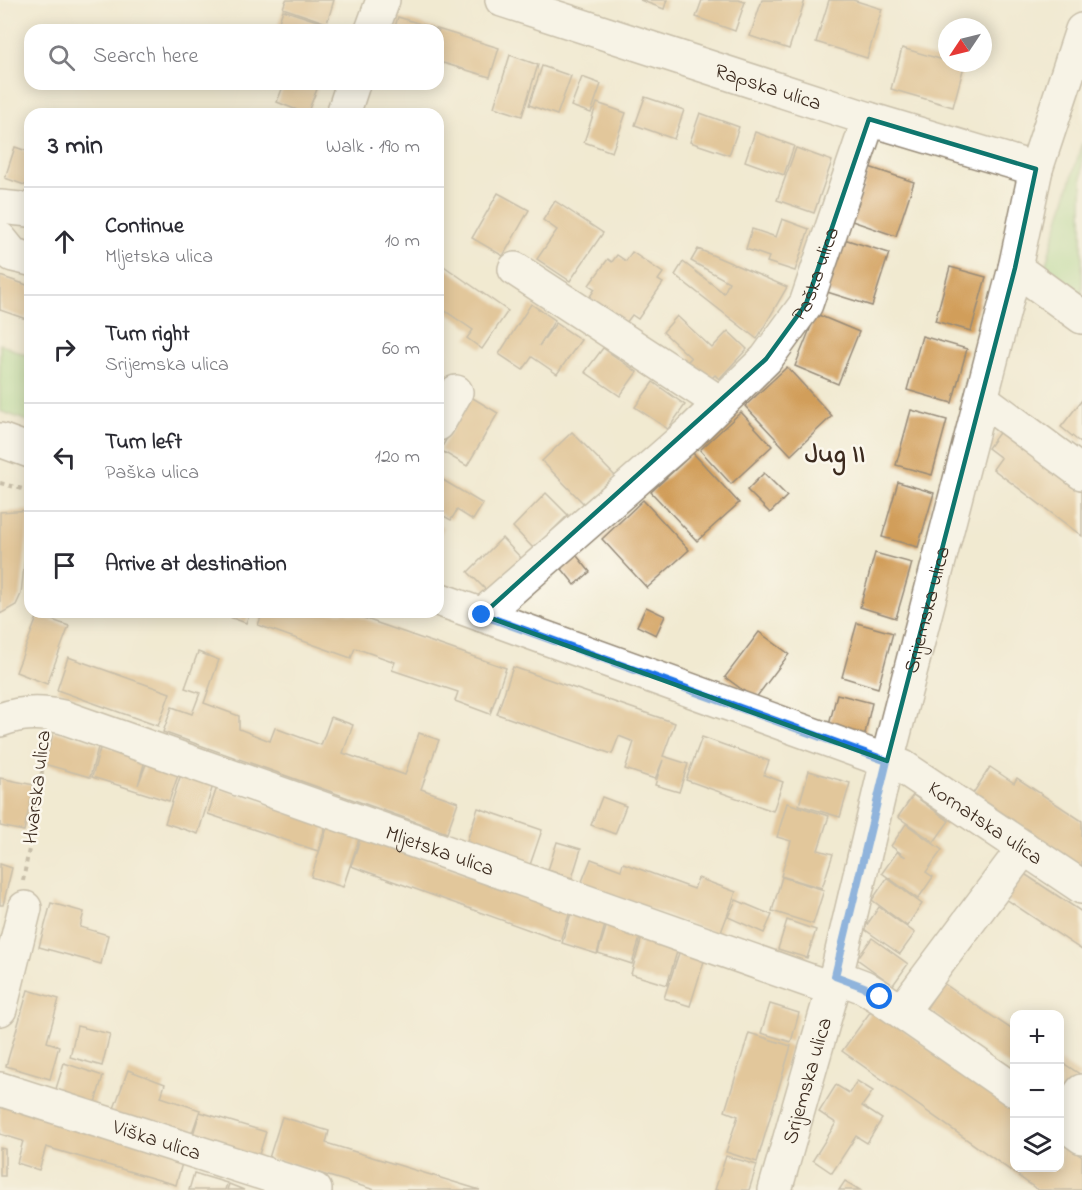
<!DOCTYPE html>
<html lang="en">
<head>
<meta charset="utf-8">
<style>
  body { margin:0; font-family:"Indie Flower",sans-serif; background:#f7f7f7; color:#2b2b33 }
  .controls { position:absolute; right:18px; bottom:18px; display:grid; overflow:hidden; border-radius:12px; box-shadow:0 3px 15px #0003 }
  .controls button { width:54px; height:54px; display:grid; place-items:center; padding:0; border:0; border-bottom:2px solid #e1e1e2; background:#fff; color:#2b2b33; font:30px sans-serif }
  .compass { position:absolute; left:938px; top:18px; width:54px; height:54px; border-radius:50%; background:#fff; box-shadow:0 3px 15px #0003; rotate:235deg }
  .stop { position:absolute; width:18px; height:18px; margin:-14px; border:4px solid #1a73e8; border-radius:50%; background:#fff }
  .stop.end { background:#1a73e8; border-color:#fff; box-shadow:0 2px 6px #0008 }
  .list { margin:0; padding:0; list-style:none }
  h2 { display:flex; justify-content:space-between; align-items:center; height:78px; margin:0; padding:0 24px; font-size:26px }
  h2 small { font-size:20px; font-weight:400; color:#7c7c81 }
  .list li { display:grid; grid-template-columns:39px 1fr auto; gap:18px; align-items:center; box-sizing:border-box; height:108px; padding:0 24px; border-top:2px solid #e1e1e2 }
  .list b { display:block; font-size:22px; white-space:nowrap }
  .list p { margin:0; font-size:20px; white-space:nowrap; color:#7c7c81 }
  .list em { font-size:20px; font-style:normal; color:#7c7c81 }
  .icon { flex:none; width:33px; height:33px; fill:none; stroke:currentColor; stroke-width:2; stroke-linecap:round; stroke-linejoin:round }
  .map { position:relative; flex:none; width:1082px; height:1190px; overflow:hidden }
  .search { position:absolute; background:#fff; box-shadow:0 3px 15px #0003; left:24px; top:24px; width:420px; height:66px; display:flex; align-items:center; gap:15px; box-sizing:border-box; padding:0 21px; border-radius:18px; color:#7c7c81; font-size:22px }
  .panel { position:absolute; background:#fff; box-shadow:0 3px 15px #0003; left:24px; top:108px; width:420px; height:510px; border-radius:18px }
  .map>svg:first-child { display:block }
  .green { fill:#9fd485; stroke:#6d7f52; stroke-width:1.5 }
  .building { fill:#d19e5a }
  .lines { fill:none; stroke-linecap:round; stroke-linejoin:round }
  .minor-casing { stroke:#968a78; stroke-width:36 }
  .path { stroke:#968a78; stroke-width:4; stroke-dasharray:4.5 4.5; stroke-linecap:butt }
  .minor { stroke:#fff; stroke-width:33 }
  .route { stroke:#1a73e8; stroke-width:8 }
  .marked { fill:none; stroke:#0f766e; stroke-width:4.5; stroke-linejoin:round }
  .labels { text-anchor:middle; stroke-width:5; stroke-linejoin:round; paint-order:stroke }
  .street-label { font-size:21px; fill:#3b2a1e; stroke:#fbf7ec }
  .district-label { font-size:27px; font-weight:bold; fill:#3b2a1e; stroke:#fbf7ec }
</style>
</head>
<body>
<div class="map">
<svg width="1082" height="1190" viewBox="0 0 1082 1190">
  <rect width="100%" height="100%" fill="#fbf7ec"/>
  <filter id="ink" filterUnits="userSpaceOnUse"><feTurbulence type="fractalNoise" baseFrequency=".0167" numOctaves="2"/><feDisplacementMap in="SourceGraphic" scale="12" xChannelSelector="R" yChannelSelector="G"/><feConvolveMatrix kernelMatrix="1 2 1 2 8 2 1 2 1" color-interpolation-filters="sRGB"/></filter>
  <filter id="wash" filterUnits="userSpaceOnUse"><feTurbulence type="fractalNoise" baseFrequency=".008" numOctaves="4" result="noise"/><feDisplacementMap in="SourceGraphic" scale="24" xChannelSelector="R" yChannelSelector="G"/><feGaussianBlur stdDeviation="1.35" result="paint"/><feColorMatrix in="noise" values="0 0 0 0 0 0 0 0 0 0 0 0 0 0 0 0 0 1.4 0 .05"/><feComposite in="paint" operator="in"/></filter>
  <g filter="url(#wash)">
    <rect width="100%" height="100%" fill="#f1ead1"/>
    <g class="green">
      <polygon points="1082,143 1082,308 1042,277"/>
      <polygon points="0,344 28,356 30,352 30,422 0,411"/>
    </g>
    <g id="blocks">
      <g class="building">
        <polygon points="286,0 334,0 327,23 283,8"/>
        <polygon points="640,0 667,0 664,9"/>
        <polygon points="702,0 738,0 745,2 735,31 696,17"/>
        <polygon points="762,0 805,0 789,49 750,36"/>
        <polygon points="829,0 853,0 882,9 867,58 816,42"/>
        <polygon points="283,10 326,24 324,30 276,30"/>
        <polygon points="398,17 499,48 490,77 443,63 440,71 438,70 438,30 394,30"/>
        <polygon points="902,48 947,61 947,63 964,66 953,107 891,89"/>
        <polygon points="510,55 538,65 522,116 494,107"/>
        <polygon points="542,66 571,76 557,115 529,105"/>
        <polygon points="582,77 601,84 591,113 571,106"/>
        <polygon points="284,84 319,84 307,114 277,102"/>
        <polygon points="645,97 684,110 674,139 635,125"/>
        <polygon points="597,103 626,113 612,152 584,142"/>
        <polygon points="700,113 739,127 729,155 690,142"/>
        <polygon points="755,132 794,146 784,175 745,161"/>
        <polygon points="15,147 30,152 30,187 5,178"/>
        <polygon points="796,148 832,161 814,213 777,200"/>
        <polygon points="869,167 914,182 896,236 852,221"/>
        <polygon points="498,193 529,210 503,256 472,238"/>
        <polygon points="555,201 603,233 570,281 537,259 557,230 543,220"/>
        <polygon points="782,219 809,229 795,271 767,262 769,257 746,249 752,229 776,237"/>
        <polygon points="844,239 889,253 872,306 827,292"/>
        <polygon points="698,249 787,287 757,339 675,275 683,262 724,293 729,282 691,261"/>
        <polygon points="632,252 663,273 658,280 663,283 638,319 632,315 626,323 589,298 595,289 589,285 608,259 612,262 617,255 626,261"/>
        <polygon points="438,262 508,311 482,349 467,338 473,330 438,306"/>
        <polygon points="950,267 986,277 971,331 935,321"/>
        <polygon points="0,276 30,286 30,306 26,319 0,310"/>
        <polygon points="531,304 555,320 539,346 556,323 581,340 557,374 532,357 523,370 499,354"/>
        <polygon points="816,314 859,332 838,384 795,366"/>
        <polygon points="677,316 712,348 728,331 747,349 719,379 715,375 708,382 687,362 691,358 663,332"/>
        <polygon points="922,336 967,349 952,403 907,390"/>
        <polygon points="603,348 637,372 620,396 585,372"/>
        <polygon points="787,367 832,416 791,455 745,406"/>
        <polygon points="653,382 685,405 668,429 635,407"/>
        <polygon points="471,397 498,413 467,466 440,450"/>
        <polygon points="1082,400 1082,444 1061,427"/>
        <polygon points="911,410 947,420 932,475 896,465"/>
        <polygon points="741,412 772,446 731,484 700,450"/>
        <polygon points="1006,423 1082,480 1082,536 993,469 1001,458 988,448"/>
        <polygon points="572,432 615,476 585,505 542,461"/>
        <polygon points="693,453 739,503 697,541 651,492"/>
        <polygon points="764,473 787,496 770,513 747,490"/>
        <polygon points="438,477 483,504 473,520 457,510 451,520 438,513"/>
        <polygon points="898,482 934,493 918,547 882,537"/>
        <polygon points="546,493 568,515 534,549 513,527"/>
        <polygon points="643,500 689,550 647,588 602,539"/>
        <polygon points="30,510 21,594 16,605 0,614 0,512"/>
        <polygon points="438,524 444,527 438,540"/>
        <polygon points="502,538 523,560 490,594 468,572"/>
        <polygon points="573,551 590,572 575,585 558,564"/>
        <polygon points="875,553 912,563 896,618 860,607"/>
        <polygon points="646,607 665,616 656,635 637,626"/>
        <polygon points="216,612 250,612 246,623"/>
        <polygon points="263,612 346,612 506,668 490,714 455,701 458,692 392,670 395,662 355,648 351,658 258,625"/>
        <polygon points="38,615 69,626 47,684 16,672"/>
        <polygon points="857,623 893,633 878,688 842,677"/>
        <polygon points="759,632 789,654 755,699 725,677"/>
        <polygon points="198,652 219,660 204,703 239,716 239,729 270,741 275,728 321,745 331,717 353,725 343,753 405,775 419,733 439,740 421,789 458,802 447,833 163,732 172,707 192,714 200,693 185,688"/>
        <polygon points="68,657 170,693 158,726 57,690"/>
        <polygon points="513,667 675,723 663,756 688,764 679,792 655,785 663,760 655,779 625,769 634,742 619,736 612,754 497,714"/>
        <polygon points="837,694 872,703 864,738 828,729"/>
        <polygon points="54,731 99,744 90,777 44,764"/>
        <polygon points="702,737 769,761 764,775 783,782 773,811 686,780"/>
        <polygon points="101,745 146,757 138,785 148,759 180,770 169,801 92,777"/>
        <polygon points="990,767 1014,783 1017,778 1082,821 1082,872 970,798"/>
        <polygon points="182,771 214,782 198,834 165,823"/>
        <polygon points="809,771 850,783 840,817 799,805"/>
        <polygon points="0,778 34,785 24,831 0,826"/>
        <polygon points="217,787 326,825 318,851 208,814"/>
        <polygon points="913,795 949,821 934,842 898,817"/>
        <polygon points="602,797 626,806 615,834 591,825"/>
        <polygon points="787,803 829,816 818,850 833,854 822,888 781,876 791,841 777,837"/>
        <polygon points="478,808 542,830 530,865 466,844"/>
        <polygon points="906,824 942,850 926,872 933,877 918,899 882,873 897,852 906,857 891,846"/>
        <polygon points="328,825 360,836 343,887 311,877"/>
        <polygon points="361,837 570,912 560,941 351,866"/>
        <polygon points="557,842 581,849 572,878 548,870"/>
        <polygon points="591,859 621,870 623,863 694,889 698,878 736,892 720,935 581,884"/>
        <polygon points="0,864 12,868 3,905 0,905"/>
        <polygon points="1023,873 1082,912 1082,950 1006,899"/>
        <polygon points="782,877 824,890 813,924 772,911"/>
        <polygon points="887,878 922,904 907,926 872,900"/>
        <polygon points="736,900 772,915 764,933 728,917"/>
        <polygon points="51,903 84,912 80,927 108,935 101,964 39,947"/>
        <polygon points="879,907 915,933 900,954 864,929"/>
        <polygon points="572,910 606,921 597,954 562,943"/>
        <polygon points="787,920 816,930 807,958 778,949"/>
        <polygon points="608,921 642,931 632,964 598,953"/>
        <polygon points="643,934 679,945 667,985 631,974"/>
        <polygon points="872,938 908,964 893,985 857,959"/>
        <polygon points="680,950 705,958 690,1006 664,998"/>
        <polygon points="943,983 1014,1031 1014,1069 926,1009"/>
        <polygon points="28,990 59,999 47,1042 59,1046 50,1079 6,1066"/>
        <polygon points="770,1004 799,1013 791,1042 761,1033"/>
        <polygon points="873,1008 1014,1109 1014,1168 1060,1168 1060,1141 1082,1157 1082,1190 1038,1190 842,1051"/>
        <polygon points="77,1026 110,1034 102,1066 70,1057"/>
        <polygon points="749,1033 791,1046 757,1162 726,1152 738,1116 725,1111"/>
        <polygon points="1060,1061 1081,1075 1060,1099"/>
        <polygon points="64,1063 103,1076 94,1106 55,1092"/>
        <polygon points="128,1070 165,1084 161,1097 200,1110 190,1139 112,1114"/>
        <polygon points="857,1081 873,1091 862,1106 882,1119 867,1143 856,1136 832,1173 813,1160 836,1123 819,1112 836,1085 849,1093"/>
        <polygon points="0,1099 185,1152 176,1185 46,1147 39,1170 17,1163 23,1141 0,1134"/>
        <polygon points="200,1112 266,1132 257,1161 191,1141"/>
        <polygon points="282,1117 329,1131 326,1143 480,1190 375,1190 269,1158"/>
        <polygon points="0,1148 5,1149 5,1176 0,1176"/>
        <polygon points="726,1156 757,1165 749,1190 715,1190"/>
        <polygon points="194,1173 227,1183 225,1190 189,1190"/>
        <polygon points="845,1181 860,1190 839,1190"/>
        <polygon points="229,1184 244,1190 227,1190"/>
      </g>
    </g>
  </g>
  <g filter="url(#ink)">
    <use href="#blocks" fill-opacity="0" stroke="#968a78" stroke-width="1.5"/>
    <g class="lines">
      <defs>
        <g id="minor">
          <path id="s1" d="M502 0 869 119 1036 169"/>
          <polyline points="372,30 383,0"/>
          <polyline points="343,114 353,84"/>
          <polyline points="0,207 30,210"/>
          <polyline points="0,239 13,255 30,259"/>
          <polyline points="1015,268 1082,317"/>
          <polyline points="515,269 720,403"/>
          <polyline points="982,399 1082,473"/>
          <polyline points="438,424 456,392"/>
          <polyline points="0,440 30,451"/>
          <path id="s2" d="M438 599 903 767 1082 887"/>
          <path id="s3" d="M482 615 691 432 766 359 806 304 869 119"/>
          <path id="s4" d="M0 720C22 712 41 712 63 717L833 989"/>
          <polyline points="835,976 864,987 880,997 1014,1090"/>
          <polyline points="0,1009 25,908"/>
          <polyline points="902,1011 1024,848"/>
          <path id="s5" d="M0 1089 315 1190"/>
          <polyline points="1060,1121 1082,1137"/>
          <polyline points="1060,1122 1082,1091"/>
          <path id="s6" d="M775 1190 833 989 887 761 1015 268 1036 169 1082 30"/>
        </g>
      </defs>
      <use href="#minor" class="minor-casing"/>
      <g class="path">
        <polyline points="0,483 30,491"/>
        <polyline points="23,881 41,785 44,740"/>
      </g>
      <use href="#minor" class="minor"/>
    </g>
  </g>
  <g class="lines" filter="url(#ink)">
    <polyline class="route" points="482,615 887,761 835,976 864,987 880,997"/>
  </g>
  <path d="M0 0H1082V1190H0ZM869 119 1036 169 1015 268 887 761 482 615 766 359 806 304Z" fill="#f1ead1" fill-opacity=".55" fill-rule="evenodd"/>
  <path class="marked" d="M869 119 1036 169 1015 268 887 761 482 615 766 359 806 304Z"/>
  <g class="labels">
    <g class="street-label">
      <text dy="7" stroke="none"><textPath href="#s1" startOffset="280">Rapska ulica</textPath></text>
      <text dy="7" stroke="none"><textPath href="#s3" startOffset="482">Paška ulica</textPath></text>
      <text dy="7" stroke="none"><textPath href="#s6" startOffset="600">Srijemska ulica</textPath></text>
      <text transform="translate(36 787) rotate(-83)" y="7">Hvarska ulica</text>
      <text dy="7" stroke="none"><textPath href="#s2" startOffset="594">Kornatska ulica</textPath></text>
      <text dy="7" stroke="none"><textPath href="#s4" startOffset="464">Mljetska ulica</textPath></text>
      <text dy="7" stroke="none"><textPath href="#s6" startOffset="114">Srijemska ulica</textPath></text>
      <text dy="7" stroke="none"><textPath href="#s5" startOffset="165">Viška ulica</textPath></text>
    </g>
    <g class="district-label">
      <text x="835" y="462">Jug II</text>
    </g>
  </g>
</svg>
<div class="controls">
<button>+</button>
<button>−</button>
<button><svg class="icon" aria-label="layers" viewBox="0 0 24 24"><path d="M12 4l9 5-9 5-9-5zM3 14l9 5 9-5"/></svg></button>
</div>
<svg class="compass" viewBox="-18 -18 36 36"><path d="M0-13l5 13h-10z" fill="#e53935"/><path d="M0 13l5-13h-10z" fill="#7c7c81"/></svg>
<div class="stop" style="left:880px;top:997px"></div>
<div class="stop end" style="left:482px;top:615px"></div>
<div class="search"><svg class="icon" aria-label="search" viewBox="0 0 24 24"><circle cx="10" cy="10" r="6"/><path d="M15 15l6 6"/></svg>Search here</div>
<section class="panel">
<h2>3 min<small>Walk · 190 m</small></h2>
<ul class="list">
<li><svg class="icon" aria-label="ahead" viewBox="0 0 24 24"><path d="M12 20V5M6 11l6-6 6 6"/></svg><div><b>Continue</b><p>Mljetska ulica</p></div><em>10 m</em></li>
<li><svg class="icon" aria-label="right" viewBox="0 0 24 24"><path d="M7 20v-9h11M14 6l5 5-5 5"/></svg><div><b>Turn right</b><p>Srijemska ulica</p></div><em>60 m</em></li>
<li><svg class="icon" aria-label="left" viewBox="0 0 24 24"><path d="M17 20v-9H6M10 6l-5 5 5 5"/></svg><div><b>Turn left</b><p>Paška ulica</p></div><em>120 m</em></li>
<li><svg class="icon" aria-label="arrive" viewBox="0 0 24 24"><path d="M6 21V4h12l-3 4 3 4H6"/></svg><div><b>Arrive at destination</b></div></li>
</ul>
</section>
</div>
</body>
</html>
